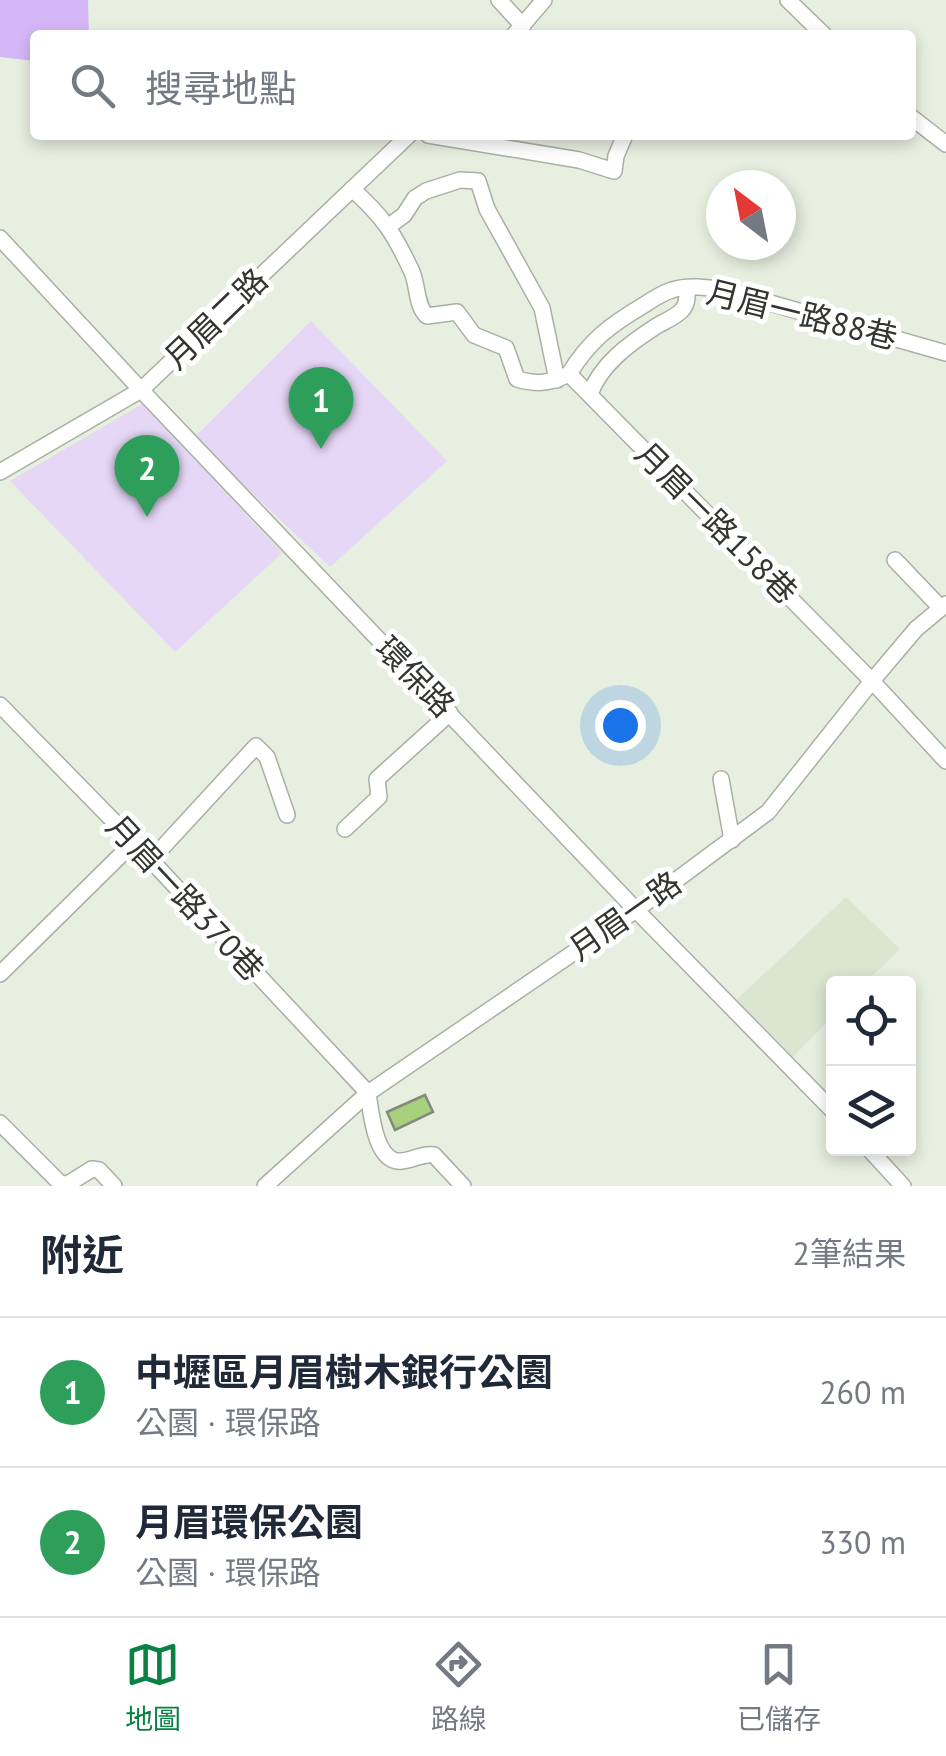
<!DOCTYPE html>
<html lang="zh-TW">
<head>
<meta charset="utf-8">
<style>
  body { margin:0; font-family:"PT Sans","Noto Sans TC",sans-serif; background:#f6f6f7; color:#1f2937 }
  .controls { position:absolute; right:30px; bottom:30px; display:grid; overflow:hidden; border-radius:10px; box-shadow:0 5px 15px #0003 }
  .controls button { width:90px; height:90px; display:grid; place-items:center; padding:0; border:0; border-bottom:2px solid #e0e1e3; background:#fff; color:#1f2937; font:50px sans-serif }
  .compass { position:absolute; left:706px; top:170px; width:90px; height:90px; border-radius:50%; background:#fff; box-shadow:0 5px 15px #0003; rotate:328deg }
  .you { position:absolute; left:620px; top:725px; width:35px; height:35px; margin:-25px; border:8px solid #fff; border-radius:50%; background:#1a73e8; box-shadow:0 0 0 15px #1a73e833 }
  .badge { display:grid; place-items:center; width:65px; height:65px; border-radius:50%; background:#0b8043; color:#fff; font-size:32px; font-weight:700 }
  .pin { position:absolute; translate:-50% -82px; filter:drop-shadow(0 2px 5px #0008) }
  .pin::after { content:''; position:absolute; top:52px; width:35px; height:30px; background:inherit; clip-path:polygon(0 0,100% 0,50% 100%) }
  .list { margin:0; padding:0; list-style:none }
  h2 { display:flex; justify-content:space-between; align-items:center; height:130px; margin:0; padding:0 40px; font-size:42px }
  h2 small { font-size:32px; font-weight:400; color:#747a83 }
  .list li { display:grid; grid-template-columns:65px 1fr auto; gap:30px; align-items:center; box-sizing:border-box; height:150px; padding:0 40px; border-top:2px solid #e0e1e3 }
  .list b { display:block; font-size:38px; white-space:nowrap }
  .list p { margin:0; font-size:32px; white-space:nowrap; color:#747a83 }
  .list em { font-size:32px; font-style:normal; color:#747a83 }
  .icon { flex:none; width:55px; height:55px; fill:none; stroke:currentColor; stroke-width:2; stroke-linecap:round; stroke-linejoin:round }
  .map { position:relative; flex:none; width:946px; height:1186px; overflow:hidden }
  .search { position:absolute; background:#fff; box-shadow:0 5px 15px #0003; left:30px; right:30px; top:30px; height:110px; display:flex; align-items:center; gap:25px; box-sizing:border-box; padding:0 35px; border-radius:10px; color:#747a83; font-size:38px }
  .sheet { height:430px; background:#fff }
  nav { display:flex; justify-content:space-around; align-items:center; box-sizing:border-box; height:140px; border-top:2px solid #e0e1e3; background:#fff; font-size:28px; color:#747a83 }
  nav a { display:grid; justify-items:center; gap:5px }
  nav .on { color:#0b8043 }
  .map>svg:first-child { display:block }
  .built { fill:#dae6d0 }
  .green { fill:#e5d7f5 }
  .water { fill:#d5b7f7 }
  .building { fill:#a7d07d; stroke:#828a7c; stroke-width:2.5 }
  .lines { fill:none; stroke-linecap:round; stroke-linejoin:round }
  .minor-casing { stroke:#a9b0a2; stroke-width:18 }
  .minor { stroke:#fff; stroke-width:15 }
  .labels { text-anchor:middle; stroke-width:10; stroke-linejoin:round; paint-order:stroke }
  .street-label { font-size:32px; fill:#323530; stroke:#fff }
</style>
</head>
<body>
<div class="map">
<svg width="946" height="1186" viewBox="0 0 946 1186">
  <rect width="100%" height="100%" fill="#e7efe0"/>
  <polygon class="built" points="846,897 900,949 865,983 834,984 833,1016 792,1058 736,1000"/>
  <g class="green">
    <polygon points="311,321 447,461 330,567 194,438"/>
    <polygon points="144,403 282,553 175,652 10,481"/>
  </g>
  <polygon class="water" points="0,0 88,0 89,35 35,35 35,61 0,57"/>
  <polygon class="building" points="425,1095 433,1112 395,1130 387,1112"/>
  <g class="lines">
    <defs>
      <g id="minor">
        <polyline points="499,0 523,26"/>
        <polyline points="788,0 824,35"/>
        <polyline points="514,35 544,0"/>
        <polyline points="911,117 946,144"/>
        <polyline points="428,135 579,160 614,171 616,156 625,135"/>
        <path d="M352 189C383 216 395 235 412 272 418 286 416 306 427 316L457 312 474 335 506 348 517 379C537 385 551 383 569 374L872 681 946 761"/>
        <polyline points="389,226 404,215 415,198 426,191 460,180 478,181 487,209 542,308 557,380"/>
        <polyline points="0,238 141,390 636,910 834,1112"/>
        <path d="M569 374C589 341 610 325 644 305 653 299 662 293 672 290 690 284 710 288 728 291L946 353"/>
        <path d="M590 394C601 364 629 344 655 327 663 322 676 317 682 310 688 304 687 296 687 288"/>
        <polyline points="0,472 141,390 409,135"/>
        <polyline points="895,560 941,608"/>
        <path d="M0 705 134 842 368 1093C371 1112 375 1164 402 1161 414 1160 422 1153 434 1155L463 1186"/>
        <polyline points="721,779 732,840"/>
        <polyline points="345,829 379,797 377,779 450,713"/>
        <polyline points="151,860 256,746 267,757 287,815"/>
        <polyline points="0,974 134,842"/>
        <polyline points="0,1123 62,1185 71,1182 92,1169 99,1170 114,1186"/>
        <polyline points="868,1148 903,1186"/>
        <polyline points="265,1186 368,1093 636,910 768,812 872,681 916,629 946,604"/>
      </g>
    </defs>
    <use href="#minor" class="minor-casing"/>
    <use href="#minor" class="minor"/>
  </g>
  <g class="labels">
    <g class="street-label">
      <text transform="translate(802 315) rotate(14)" y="11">月眉一路88巷</text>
      <text transform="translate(216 319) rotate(-44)" y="11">月眉二路</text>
      <text transform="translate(716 523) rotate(45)" y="11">月眉一路158巷</text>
      <text transform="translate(415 677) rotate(46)" y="11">環保路</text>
      <text transform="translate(185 898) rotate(47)" y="11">月眉一路370巷</text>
      <text transform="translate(625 916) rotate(-35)" y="11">月眉一路</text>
    </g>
  </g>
</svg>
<div class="controls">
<button><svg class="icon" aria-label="locate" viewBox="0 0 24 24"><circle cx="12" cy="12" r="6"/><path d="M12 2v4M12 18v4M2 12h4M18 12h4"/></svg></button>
<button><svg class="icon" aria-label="layers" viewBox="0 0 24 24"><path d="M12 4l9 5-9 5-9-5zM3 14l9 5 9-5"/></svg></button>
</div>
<svg class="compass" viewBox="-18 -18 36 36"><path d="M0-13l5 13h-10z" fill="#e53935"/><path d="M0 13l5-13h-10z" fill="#747a83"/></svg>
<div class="you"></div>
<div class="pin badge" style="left:321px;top:449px;background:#2e9e5b">1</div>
<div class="pin badge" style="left:147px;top:517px;background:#2e9e5b">2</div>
<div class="search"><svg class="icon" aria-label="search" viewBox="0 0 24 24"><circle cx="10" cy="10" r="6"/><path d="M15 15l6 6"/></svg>搜尋地點</div>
</div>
<section class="sheet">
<h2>附近<small>2筆結果</small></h2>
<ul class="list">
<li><span class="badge" style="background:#2e9e5b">1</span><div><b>中壢區月眉樹木銀行公園</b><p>公園 · 環保路</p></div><em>260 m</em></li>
<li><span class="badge" style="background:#2e9e5b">2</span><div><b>月眉環保公園</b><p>公園 · 環保路</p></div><em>330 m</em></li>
</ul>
</section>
<nav>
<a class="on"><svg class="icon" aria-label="map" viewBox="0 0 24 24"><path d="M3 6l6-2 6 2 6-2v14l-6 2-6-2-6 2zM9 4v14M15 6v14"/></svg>地圖</a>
<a><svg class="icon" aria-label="directions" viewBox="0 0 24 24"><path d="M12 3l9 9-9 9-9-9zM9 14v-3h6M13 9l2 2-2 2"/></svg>路線</a>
<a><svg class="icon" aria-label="saved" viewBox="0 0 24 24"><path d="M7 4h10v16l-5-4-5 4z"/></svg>已儲存</a>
</nav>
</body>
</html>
